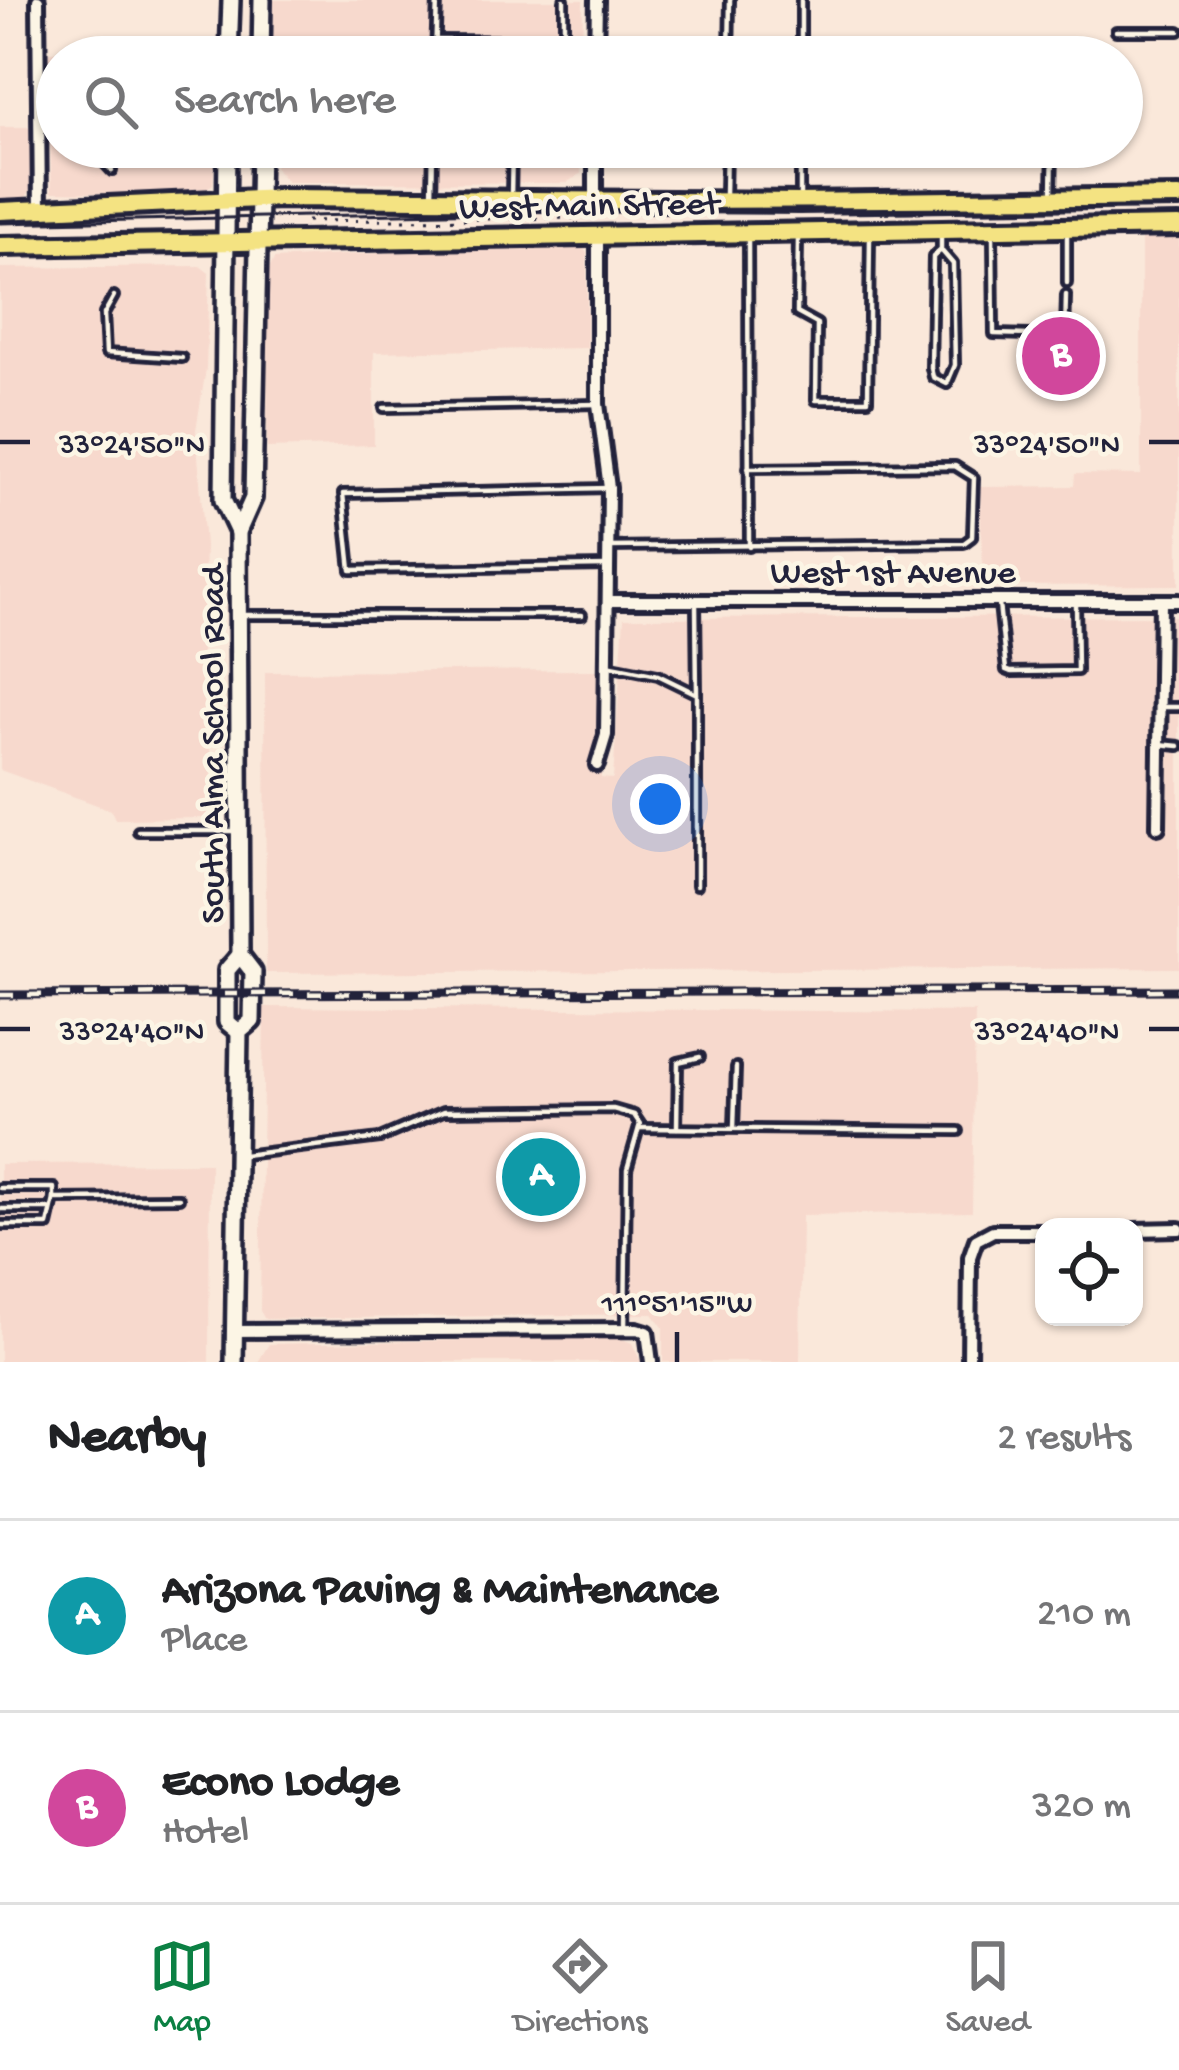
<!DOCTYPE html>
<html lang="en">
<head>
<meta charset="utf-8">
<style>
  body { margin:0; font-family:"Gochi Hand",sans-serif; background:#f6f6f6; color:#202124 }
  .controls { position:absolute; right:36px; bottom:36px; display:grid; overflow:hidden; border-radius:24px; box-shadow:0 3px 9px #0004 }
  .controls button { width:108px; height:108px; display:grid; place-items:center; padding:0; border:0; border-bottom:3px solid #e0e0e0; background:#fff; color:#202124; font:60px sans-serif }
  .you { position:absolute; left:660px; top:804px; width:42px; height:42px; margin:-30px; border:9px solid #fff; border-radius:50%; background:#1a73e8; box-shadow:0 0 0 18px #1a73e833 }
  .badge { display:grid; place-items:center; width:78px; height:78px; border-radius:50%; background:#0b8043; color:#fff; font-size:39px; font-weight:700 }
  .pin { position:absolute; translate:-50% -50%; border:6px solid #fff; box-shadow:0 3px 12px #0006 }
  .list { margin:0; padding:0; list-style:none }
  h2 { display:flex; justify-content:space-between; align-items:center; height:156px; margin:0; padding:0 48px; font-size:51px }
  h2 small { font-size:39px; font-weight:400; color:#757577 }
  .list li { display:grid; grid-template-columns:78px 1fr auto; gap:36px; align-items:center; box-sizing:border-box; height:192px; padding:0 48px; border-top:3px solid #e0e0e0 }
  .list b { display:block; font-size:45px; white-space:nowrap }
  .list p { margin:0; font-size:39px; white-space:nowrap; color:#757577 }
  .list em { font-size:39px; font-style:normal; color:#757577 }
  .icon { flex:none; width:66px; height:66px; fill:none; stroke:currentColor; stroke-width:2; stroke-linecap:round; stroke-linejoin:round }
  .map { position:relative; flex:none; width:1179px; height:1362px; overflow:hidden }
  .search { position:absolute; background:#fff; box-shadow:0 3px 9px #0004; left:36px; right:36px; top:36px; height:132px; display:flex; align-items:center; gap:30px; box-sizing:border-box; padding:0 42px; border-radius:66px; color:#757577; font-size:45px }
  .sheet { height:540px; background:#fff }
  nav { display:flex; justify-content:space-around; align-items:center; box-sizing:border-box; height:168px; border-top:3px solid #e0e0e0; background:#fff; font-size:33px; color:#757577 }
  nav a { display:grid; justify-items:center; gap:6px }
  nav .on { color:#0b8043 }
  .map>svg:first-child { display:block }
  .built { fill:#f7d9cd }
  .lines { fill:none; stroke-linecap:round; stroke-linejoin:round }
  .lane-casing { stroke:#22223b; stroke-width:14 }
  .street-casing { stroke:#22223b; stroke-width:20 }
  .secondary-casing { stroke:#22223b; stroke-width:24 }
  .primary-casing { stroke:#22223b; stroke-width:26 }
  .path { stroke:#22223b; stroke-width:3; stroke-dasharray:3 9; stroke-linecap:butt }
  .lane { stroke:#fcf5e5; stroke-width:4.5 }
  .street { stroke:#fcf5e5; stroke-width:10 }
  .secondary { stroke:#fcf5e5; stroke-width:15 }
  .primary { stroke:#f4e382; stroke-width:16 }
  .tram { stroke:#22223b; stroke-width:3 }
  .rail-casing { stroke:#22223b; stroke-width:9 }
  .rail { stroke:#fcf5e5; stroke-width:4.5; stroke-dasharray:14; stroke-linecap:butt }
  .ticks { fill:none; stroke:#22223b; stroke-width:4.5 }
  .labels { text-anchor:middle; stroke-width:9; stroke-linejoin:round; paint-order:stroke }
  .street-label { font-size:36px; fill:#22223b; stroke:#fcf5e5 }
  .ticks-label { font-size:30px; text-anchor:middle; fill:#22223b; stroke:#fcf5e5; stroke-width:9; stroke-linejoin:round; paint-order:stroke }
</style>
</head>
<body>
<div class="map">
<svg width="1179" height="1362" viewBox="0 0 1179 1362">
  <rect width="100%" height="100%" fill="#fae8da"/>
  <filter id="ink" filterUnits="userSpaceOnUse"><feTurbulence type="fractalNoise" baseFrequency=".00833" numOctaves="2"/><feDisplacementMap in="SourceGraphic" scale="24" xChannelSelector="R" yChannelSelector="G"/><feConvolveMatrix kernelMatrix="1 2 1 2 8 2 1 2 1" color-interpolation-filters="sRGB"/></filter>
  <g filter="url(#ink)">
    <g class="built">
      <polygon points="273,0 583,0 582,57 272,57"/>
      <polygon points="47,52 217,52 217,57 57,57 57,147 216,147 213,184 197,195 52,192"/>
      <polygon points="0,127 30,127 30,190 23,203 0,203"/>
      <polygon points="273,147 581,147 581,174 566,183 287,182 275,168"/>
      <polygon points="1179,237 1179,585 983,586 980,487 1074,486 1075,474 1141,475 1141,238"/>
      <polygon points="517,245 580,245 587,253 587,348 374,352 374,445 267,448 268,272 274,259"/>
      <polygon points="200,266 209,273 206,369 196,430 205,546 201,689 209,723 212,810 205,818 115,819 111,810 0,770 0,268"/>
      <polygon points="1179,616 1179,968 266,973 265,672 599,670 601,778 613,779 624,618"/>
      <polygon points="264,1007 975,1012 972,1212 802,1215 800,1362 663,1362 663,1327 653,1314 265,1319 260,1311"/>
      <polygon points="210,1163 209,1362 0,1362 0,1164"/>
      <polygon points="617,1337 632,1343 641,1362 258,1362 269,1344"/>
    </g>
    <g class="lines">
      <defs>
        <g id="lane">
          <polyline points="1116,31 1179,31"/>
          <polyline points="436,40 564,41 564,0"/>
          <polyline points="435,57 437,0"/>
          <polyline points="729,57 730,0"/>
          <polyline points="801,57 801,0"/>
          <polyline points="101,147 101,159 112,171"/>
          <polyline points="407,150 512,152"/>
          <polyline points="1052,193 1053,147"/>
          <polyline points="725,195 726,147"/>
          <polyline points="432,196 433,147"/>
          <polyline points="800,196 800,147"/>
          <polyline points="511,197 512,147"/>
          <polyline points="993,235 994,334 1065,336 1066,295"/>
          <polyline points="748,238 749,547"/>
          <polyline points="798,238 797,313 817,324 816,400 868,400 870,236"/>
          <polyline points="941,250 953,264 955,365 947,384 933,377 931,368 933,257 941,250 941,237"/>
          <polyline points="1067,283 1067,233"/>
          <polyline points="114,296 104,314 106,353 182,358"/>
          <polyline points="384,408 598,404"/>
          <polyline points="608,547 964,543 972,537 974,478 955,466 748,468"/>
          <polyline points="608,566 351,570 343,494 609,488"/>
          <polyline points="696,604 697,694"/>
          <polyline points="999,604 1006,670 1011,672 1077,671 1076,603"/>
          <polyline points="246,615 582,615"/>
          <polyline points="607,665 658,675 697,694 697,885"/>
          <polyline points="1160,707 1179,707"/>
          <polyline points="1159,744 1179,746"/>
          <polyline points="138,831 235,831"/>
          <polyline points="639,1128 959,1131"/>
          <polyline points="677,1128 678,1062 700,1057"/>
          <polyline points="734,1128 736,1067"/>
          <polyline points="243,1155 380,1138 443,1111 613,1109 634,1115 640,1124 627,1169 625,1329"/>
          <polyline points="0,1188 54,1188 54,1199"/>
          <polyline points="54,1199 179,1198"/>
          <polyline points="0,1209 48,1209"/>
          <polyline points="0,1225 48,1225 54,1199"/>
        </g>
        <g id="street">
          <polyline points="38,0 40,211"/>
          <polyline points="596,57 597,0"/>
          <polyline points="595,147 595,198"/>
          <polyline points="608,601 1179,601"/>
          <polyline points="597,765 606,735 609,488 598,404 598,234"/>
          <polyline points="1158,827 1161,601"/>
          <polyline points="1134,1230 1179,1229"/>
          <polyline points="235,1331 637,1329 647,1332 651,1362"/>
          <polyline points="969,1362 970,1257 976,1240 993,1231 1044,1231"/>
        </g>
        <g id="secondary">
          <polyline points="229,57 231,0"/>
          <polyline points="261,57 262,0"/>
          <polyline points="227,147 223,500 238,532"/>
          <polyline points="239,1032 227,1022 227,970 240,955"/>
          <polyline points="234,1362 239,1032 252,1021 253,972 240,955 238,532 253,498 260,147"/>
        </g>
        <g id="primary">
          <polyline points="0,211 281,198 799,202 1179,197"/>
          <polyline points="0,246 1179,226"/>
        </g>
      </defs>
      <use href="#lane" class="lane-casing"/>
      <use href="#street" class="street-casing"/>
      <use href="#secondary" class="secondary-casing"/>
      <use href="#primary" class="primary-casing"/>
      <polyline class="path" points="307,221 577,218"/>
      <use href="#lane" class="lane"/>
      <use href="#street" class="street"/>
      <use href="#secondary" class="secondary"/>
      <use href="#primary" class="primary"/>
      <polyline class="tram" points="0,223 576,210 1179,207"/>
      <defs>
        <polyline id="rail" points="0,995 1179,990"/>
      </defs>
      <use href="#rail" class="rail-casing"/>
      <use href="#rail" class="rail"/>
    </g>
  </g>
  <path class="ticks" d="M0 442H30M1149 442H1179M0 1029H30M1149 1029H1179M677 1332V1362"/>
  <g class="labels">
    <g class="street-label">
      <text transform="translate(589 202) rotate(-1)" y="13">West Main Street</text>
      <text x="893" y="582">West 1st Avenue</text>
      <text transform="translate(209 744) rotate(-90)" y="13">South Alma School Road</text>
    </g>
  </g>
  <g class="ticks-label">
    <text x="132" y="453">33°24'50"N</text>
    <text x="1047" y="453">33°24'50"N</text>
    <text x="132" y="1040">33°24'40"N</text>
    <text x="1047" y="1040">33°24'40"N</text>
    <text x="677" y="1312">111°51'15"W</text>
  </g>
</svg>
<div class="controls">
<button><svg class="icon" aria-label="locate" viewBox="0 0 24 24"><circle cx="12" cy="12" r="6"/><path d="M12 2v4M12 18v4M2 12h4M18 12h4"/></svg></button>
</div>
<div class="you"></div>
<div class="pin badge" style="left:541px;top:1177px;background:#0f9aa8">A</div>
<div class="pin badge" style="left:1061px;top:356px;background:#d1479c">B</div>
<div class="search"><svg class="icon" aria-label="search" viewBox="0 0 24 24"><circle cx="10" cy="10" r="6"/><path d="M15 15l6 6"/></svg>Search here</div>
</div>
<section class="sheet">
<h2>Nearby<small>2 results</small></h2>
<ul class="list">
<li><span class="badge" style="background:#0f9aa8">A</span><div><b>Arizona Paving &amp; Maintenance</b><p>Place</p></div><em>210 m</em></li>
<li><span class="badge" style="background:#d1479c">B</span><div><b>Econo Lodge</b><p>Hotel</p></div><em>320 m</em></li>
</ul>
</section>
<nav>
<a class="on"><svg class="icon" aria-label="map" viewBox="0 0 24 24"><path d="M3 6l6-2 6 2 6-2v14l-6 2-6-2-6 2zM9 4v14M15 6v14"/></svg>Map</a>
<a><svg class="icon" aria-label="directions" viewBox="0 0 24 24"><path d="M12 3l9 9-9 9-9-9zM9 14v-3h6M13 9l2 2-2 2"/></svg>Directions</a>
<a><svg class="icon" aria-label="saved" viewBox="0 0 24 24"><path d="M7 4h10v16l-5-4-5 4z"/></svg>Saved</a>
</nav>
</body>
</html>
